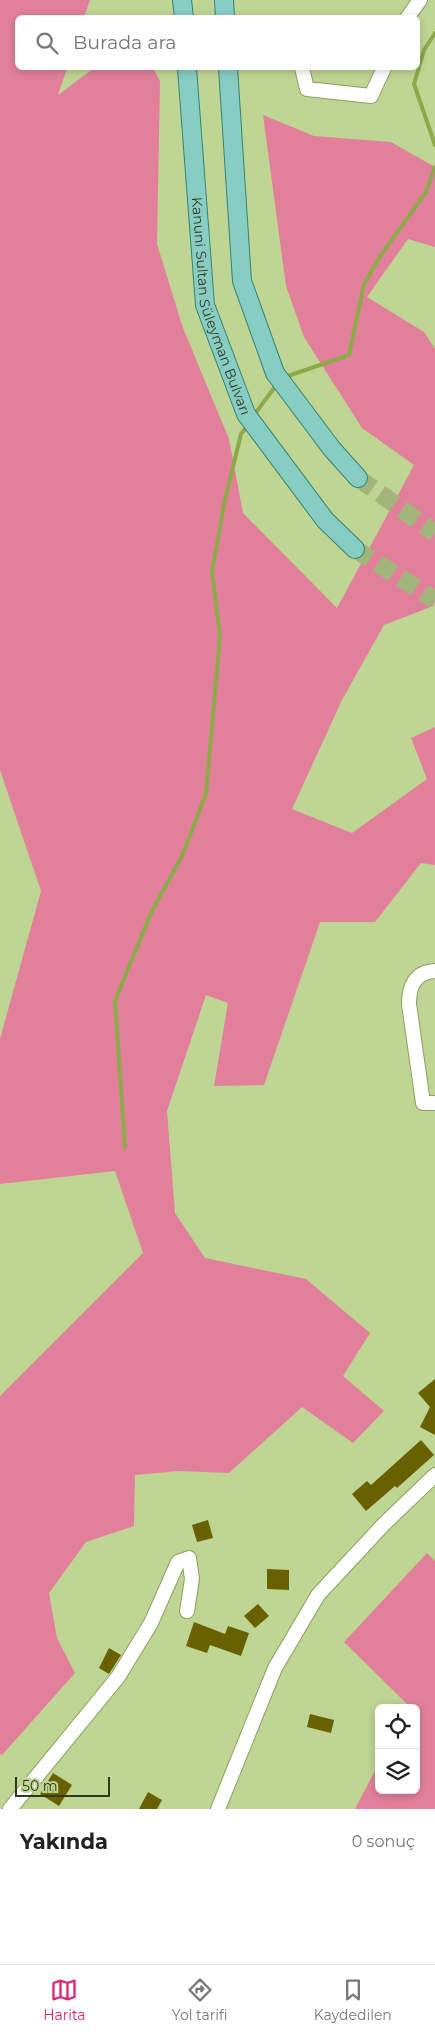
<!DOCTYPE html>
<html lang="tr">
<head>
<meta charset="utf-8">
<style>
  body { margin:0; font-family:Montserrat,sans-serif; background:#f2f2f2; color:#222 }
  .controls { position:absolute; right:15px; bottom:15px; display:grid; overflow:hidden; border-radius:8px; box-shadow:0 2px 8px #0003 }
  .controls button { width:45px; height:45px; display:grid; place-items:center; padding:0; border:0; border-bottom:1px solid #e0e0e0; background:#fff; color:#222; font:25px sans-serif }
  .scale { position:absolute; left:15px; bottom:12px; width:95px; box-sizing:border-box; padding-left:5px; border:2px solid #30391e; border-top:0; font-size:14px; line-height:18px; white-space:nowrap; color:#30391e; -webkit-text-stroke:4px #bfd593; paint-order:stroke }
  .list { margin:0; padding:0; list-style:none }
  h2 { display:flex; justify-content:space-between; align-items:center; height:65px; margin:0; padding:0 20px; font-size:21px }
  h2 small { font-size:16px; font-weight:400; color:#767676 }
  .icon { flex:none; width:28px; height:28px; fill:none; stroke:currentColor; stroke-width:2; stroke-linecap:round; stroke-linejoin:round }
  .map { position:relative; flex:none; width:435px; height:1809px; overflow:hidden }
  .search { position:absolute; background:#fff; box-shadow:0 2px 8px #0003; left:15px; right:15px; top:15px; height:55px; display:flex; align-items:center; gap:12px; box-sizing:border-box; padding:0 18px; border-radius:8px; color:#767676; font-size:19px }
  .sheet { height:155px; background:#fff }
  nav { display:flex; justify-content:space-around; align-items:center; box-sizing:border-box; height:70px; border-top:1px solid #e0e0e0; background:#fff; font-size:14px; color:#767676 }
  nav a { display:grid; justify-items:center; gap:2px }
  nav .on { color:#db2777 }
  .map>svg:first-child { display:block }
  .green { fill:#e2809b }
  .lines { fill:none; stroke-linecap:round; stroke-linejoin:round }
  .stream { stroke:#8da94a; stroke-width:4 }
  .building { fill:#696001 }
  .major-tunnel { stroke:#a2b67c; stroke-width:18; stroke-dasharray:18 9; stroke-linecap:butt }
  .minor-casing { stroke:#8b9f60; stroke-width:16 }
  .major-casing { stroke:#368370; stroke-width:20 }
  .minor { stroke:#fff; stroke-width:14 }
  .major { stroke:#88cdc4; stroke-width:18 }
  .labels { text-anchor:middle; stroke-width:5; stroke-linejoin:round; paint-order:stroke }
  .street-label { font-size:14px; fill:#30391e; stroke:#bfd593 }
</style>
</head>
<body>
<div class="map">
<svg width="435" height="1809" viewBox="0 0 435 1809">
  <rect width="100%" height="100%" fill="#bfd593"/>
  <g class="green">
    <polygon points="0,0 90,0 84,17 18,18 18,68 67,68 58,95 94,68 153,68 160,81 157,244 183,328 229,439 243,513 337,608 414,465 362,428 304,337 286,286 263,115 314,136 391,142 435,167 435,247 408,239 367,297 424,332 435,349 435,601 433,606 384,625 342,700 292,809 352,833 427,779 411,738 435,727 435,865 421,863 375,922 320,922 264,1085 214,1086 228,1003 206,995 167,1111 175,1213 205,1258 306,1279 370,1333 343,1376 384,1411 353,1443 302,1407 229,1473 179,1471 135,1475 134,1526 86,1542 49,1593 57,1638 75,1673 2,1755 0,1754 0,1396 143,1253 115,1171 0,1184 0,1039 41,891 0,770"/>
    <polygon points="427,1553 435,1561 435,1809 355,1809 379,1763 379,1790 416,1790 416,1708 407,1708 408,1705 344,1642"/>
  </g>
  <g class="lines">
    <g class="stream">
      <polyline points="435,33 424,50 414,84 435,145"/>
      <polyline points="285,377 349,355 364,284 379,258 426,192 435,167"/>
      <polyline points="254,415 277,384"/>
      <polyline points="125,1147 115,1001 151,913 182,856 206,794 220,636 212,571 225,500 241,434 248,425"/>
    </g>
  </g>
  <g class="building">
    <polygon points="435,1379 435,1435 420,1427 430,1407 418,1393"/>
    <polygon points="421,1440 434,1455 397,1488 395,1486 366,1511 352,1494 367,1481 371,1485"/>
    <polygon points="208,1520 213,1538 197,1542 192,1525"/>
    <polygon points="267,1569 289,1570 289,1590 267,1589"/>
    <polygon points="258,1604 269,1616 255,1628 244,1616"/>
    <polygon points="194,1622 225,1634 228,1626 249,1633 241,1656 210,1645 207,1653 186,1646"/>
    <polygon points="109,1648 121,1655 109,1674 99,1668"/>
    <polygon points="310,1714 334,1720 331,1733 307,1727"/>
    <polygon points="53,1773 72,1785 59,1806 40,1794"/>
    <polygon points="148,1792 162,1800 157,1809 139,1809"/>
  </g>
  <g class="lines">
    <g class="major-tunnel">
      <polyline points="358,478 435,533"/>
      <polyline points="355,549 435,600"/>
    </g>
    <defs>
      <g id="minor">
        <polyline points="407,18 420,0"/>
        <polyline points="302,68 307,89 371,96 384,68"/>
        <path d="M435 971C415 972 409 986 409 1004L423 1103H435"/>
        <polyline points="10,1809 118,1677 151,1623 178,1562 189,1558 192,1579 187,1611"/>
        <polyline points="218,1809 275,1668 318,1595 384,1524 435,1475"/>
      </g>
      <g id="major">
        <polyline points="182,0 184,18"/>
        <polyline points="224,0 225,18"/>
        <path id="s1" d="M187 68 205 305 246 414 325 520 355 549"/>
        <polyline points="228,68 242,281 275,373 332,449 358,478"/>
      </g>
    </defs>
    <use href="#minor" class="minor-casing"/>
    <use href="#major" class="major-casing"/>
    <use href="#minor" class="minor"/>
    <use href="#major" class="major"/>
  </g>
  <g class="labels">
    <g class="street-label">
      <text dy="5" stroke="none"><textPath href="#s1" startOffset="242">Kanuni Sultan Süleyman Bulvarı</textPath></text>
    </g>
  </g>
</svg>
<div class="controls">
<button><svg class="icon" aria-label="locate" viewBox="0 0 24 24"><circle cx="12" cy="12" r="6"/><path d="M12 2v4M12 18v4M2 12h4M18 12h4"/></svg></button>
<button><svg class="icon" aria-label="layers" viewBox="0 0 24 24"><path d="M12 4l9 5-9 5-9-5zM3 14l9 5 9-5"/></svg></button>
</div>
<div class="scale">50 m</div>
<div class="search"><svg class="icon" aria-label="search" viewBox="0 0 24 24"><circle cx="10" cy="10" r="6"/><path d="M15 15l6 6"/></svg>Burada ara</div>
</div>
<section class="sheet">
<h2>Yakında<small>0 sonuç</small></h2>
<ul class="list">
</ul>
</section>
<nav>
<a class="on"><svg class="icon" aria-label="map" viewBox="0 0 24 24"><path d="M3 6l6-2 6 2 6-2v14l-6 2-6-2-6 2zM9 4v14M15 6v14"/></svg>Harita</a>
<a><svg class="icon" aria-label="directions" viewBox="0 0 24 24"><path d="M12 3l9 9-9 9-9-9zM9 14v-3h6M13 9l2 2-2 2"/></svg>Yol tarifi</a>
<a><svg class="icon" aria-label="saved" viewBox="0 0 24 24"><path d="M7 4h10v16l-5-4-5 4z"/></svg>Kaydedilen</a>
</nav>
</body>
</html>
